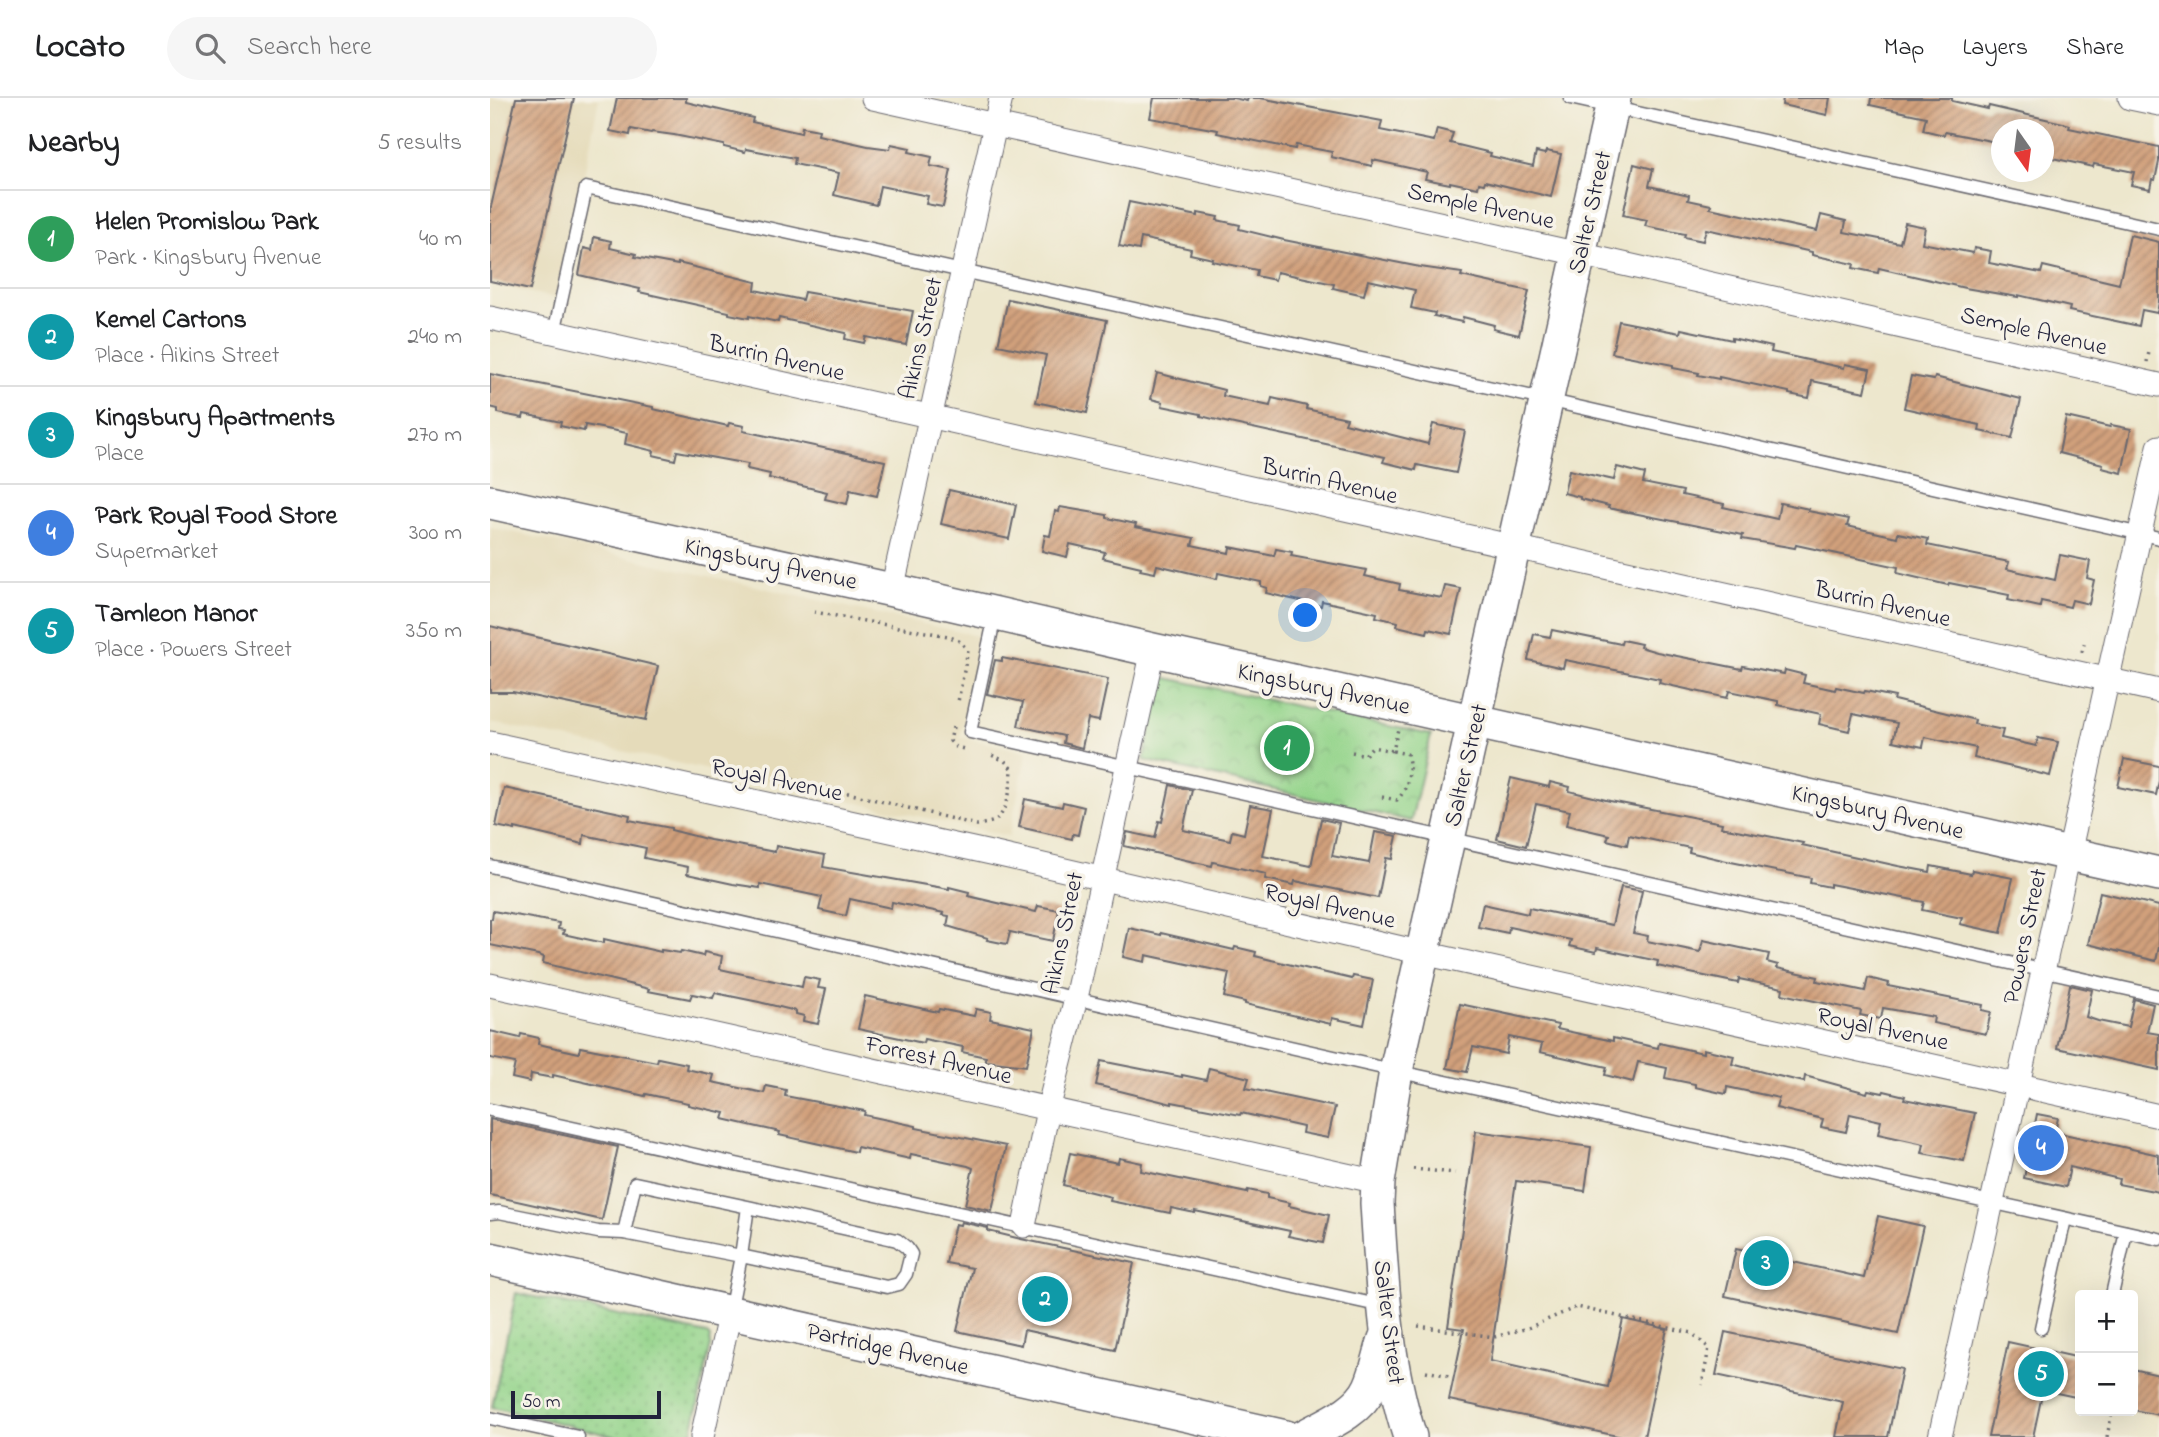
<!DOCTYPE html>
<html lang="en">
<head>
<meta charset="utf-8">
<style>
  body { margin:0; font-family:"Indie Flower",sans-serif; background:#f6f6f6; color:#202124 }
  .controls { position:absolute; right:21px; bottom:21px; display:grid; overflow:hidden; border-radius:7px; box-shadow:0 7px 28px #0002 }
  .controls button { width:63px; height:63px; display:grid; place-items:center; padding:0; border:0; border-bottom:2px solid #e0e0e0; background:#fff; color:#202124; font:35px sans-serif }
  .compass { position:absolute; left:1501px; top:21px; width:63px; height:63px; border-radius:50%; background:#fff; box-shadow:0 7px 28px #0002; rotate:166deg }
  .scale { position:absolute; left:21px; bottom:18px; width:150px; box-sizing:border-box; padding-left:7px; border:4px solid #22223b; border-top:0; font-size:19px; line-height:24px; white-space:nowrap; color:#22223b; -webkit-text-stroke:5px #f7f3e8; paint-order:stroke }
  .you { position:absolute; left:816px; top:518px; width:24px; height:24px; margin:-18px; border:5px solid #fff; border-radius:50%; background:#1a73e8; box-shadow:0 0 0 10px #1a73e833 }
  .badge { display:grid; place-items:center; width:46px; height:46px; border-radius:50%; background:#1f6fb2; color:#fff; font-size:23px; font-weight:700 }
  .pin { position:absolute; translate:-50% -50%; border:4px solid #fff; box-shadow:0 2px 7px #0006 }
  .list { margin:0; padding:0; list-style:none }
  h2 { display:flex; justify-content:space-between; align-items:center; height:91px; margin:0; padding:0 28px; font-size:30px }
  h2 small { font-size:23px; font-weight:400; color:#757577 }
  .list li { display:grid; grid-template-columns:46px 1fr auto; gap:21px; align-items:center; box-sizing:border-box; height:98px; padding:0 28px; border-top:2px solid #e0e0e0 }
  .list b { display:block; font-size:26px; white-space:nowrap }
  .list p { margin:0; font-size:23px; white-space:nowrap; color:#757577 }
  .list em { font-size:23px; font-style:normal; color:#757577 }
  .icon { flex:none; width:38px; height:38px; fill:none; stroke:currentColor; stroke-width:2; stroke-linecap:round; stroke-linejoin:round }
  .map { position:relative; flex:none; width:1669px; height:1339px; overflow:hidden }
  header { display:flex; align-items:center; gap:42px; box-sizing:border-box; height:98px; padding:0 35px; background:#fff; border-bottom:2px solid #e0e0e0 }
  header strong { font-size:33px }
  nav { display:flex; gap:38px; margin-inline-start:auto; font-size:24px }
  .search { width:490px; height:63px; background:#f6f6f6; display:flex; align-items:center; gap:18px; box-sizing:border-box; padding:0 24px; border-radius:38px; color:#757577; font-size:26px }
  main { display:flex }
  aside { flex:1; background:#fff }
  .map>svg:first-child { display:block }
  .built { fill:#e5dbba }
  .grass { fill:url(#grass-dots); stroke:#5b7b63; stroke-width:2 }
  .park { fill:url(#park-crowns); stroke:#5b7b63; stroke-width:2 }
  .building { fill:url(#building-hatch) }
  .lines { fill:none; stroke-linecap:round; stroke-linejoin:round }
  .lane-casing { stroke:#69676e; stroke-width:15 }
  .street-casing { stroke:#69676e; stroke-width:25 }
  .secondary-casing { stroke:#69676e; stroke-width:36 }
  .path { stroke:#69676e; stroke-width:3.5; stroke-dasharray:2 5; stroke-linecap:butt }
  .lane { stroke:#fff; stroke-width:12 }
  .street { stroke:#fff; stroke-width:23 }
  .secondary { stroke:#fff; stroke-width:33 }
  .labels { text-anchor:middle; stroke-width:7; stroke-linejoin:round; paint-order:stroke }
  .street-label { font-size:24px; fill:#22223b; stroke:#f7f3e8 }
</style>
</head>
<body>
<header>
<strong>Locato</strong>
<div class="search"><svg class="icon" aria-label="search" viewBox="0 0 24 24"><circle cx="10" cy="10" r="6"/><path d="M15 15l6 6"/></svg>Search here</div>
<nav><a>Map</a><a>Layers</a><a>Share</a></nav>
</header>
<main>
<aside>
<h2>Nearby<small>5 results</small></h2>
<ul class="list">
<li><span class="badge" style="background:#2e9e5b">1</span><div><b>Helen Promislow Park</b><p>Park · Kingsbury Avenue</p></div><em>40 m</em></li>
<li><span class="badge" style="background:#0f9aa8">2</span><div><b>Kemel Cartons</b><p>Place · Aikins Street</p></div><em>240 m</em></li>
<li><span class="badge" style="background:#0f9aa8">3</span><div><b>Kingsbury Apartments</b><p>Place</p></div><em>270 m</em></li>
<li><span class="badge" style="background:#3f7fe0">4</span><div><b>Park Royal Food Store</b><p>Supermarket</p></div><em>300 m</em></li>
<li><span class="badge" style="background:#0f9aa8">5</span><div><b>Tamleon Manor</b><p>Place · Powers Street</p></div><em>350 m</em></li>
</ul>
</aside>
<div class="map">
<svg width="1669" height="1339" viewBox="0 0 1669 1339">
  <defs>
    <pattern id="grass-dots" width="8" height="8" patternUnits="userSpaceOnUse" patternTransform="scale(1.75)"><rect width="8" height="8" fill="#94d48b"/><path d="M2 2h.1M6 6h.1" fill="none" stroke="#7fb679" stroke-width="1.8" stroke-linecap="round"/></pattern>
    <pattern id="park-crowns" width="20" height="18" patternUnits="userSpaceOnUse" patternTransform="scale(1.75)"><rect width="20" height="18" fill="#94d48b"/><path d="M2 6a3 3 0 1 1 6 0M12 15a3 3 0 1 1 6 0" fill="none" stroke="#7fb679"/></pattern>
    <pattern id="building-hatch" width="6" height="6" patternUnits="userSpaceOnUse" patternTransform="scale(1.75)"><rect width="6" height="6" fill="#d1a07c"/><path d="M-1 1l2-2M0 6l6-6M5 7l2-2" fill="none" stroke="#a98267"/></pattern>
  </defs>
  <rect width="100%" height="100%" fill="#f7f3e8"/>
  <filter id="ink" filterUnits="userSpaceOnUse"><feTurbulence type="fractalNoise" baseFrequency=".0143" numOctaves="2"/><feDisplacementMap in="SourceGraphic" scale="14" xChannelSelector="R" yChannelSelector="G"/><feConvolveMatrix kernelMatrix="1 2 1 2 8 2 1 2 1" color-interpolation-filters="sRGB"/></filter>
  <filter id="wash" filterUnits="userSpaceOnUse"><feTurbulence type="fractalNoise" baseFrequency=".00686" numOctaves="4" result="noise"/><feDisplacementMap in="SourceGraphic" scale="28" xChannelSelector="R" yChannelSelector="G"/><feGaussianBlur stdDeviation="1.57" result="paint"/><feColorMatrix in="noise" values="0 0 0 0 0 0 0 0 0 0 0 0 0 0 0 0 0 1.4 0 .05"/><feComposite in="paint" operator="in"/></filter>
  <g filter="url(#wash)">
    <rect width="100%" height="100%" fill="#ede7cd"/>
    <g class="built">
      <polygon points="0,0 109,0 70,201 0,186"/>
      <polygon points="0,429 492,539 470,639 537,654 519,738 0,624"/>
    </g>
    <polygon class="grass" points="26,1195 217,1236 220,1239 221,1247 201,1339 127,1339 2,1309"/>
    <polygon class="park" points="672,579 941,637 921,723 654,662"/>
    <g id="blocks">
      <g class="building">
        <polygon points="26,0 84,0 40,192 0,183 0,113"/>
        <polygon points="127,0 196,0 196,4 263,20 262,24 311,35 312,29 329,32 328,37 378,48 400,51 401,46 420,50 419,54 442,59 440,68 461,72 453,109 436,106 438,98 390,88 386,107 344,97 349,75 304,66 305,60 256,51 255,54 234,49 234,47 184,37 162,34 161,35 141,31 140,37 120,33"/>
        <polygon points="664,0 743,0 757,3 758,0 770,0 892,23 890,32 944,43 947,31 963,35 960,45 1001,55 1000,58 1043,68 1046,54 1055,56 1056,53 1071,56 1061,99 995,83 994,86 989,85 988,90 960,84 960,86 935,81 937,74 883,62 882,68 841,59 842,54 806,47 805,51 727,35 728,32 660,20"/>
        <polygon points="1293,0 1340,0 1337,17 1292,7"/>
        <polygon points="1381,0 1462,0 1462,3 1498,11 1499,8 1573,25 1580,27 1579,30 1669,49 1669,64 1665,82 1662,81 1660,91 1641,87 1644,74 1604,66 1603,69 1558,59 1560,50 1553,48 1553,32 1511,32 1511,45 1455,34 1454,37 1433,32 1436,19 1380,7"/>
        <polygon points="1144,66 1163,71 1159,88 1199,97 1198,102 1221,107 1220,110 1327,133 1331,117 1356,123 1354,134 1410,145 1415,125 1435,129 1432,145 1483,155 1484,150 1501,153 1499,165 1551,175 1553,168 1629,186 1640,137 1669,144 1669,204 1667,215 1652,212 1649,228 1579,213 1580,209 1528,197 1528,199 1475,190 1389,170 1388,175 1363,170 1364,166 1322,157 1322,154 1216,131 1213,143 1194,139 1195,136 1155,128 1157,122 1133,117"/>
        <polygon points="639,104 708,118 708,115 728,119 727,122 750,127 749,131 794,142 930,169 972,175 971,178 1039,193 1029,237 1003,231 1004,227 973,219 972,224 944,218 945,215 921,210 925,192 878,182 874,197 843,190 844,186 787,174 785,182 766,178 767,172 722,163 723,161 700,156 701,151 651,140 649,152 629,148"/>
        <polygon points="104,139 121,143 120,150 146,156 145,159 188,167 188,165 266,184 265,192 312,202 314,194 423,213 416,247 376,239 374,245 355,241 356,235 289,220 288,224 259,218 259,220 239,216 239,214 149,194 150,191 89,177 94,150 102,152"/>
        <polygon points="518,201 617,222 597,315 546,304 556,257 508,247"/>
        <polygon points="1129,223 1190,235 1191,231 1242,242 1242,240 1282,249 1281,254 1354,270 1355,266 1380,271 1375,294 1322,283 1319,300 1299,296 1299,294 1229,279 1229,281 1208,277 1209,275 1183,270 1183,267 1122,255"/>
        <polygon points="667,275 734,292 733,298 780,308 782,300 817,308 816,311 857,320 855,325 938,346 943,326 975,333 966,375 927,367 926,372 893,364 895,359 735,324 711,318 711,316 672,308 673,304 661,301"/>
        <polygon points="0,276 163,309 163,311 238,328 239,325 254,328 253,333 395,363 387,398 360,392 357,406 335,401 337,394 279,380 280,376 257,371 258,366 187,353 185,362 163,357 164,353 135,346 137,335 95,327 94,333 70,328 71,324 34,316 33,320 8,315 8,311 0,309"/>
        <polygon points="1421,278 1444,282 1445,279 1531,301 1522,340 1489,333 1490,327 1414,310"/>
        <polygon points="1576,319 1620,329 1621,327 1641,331 1632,375 1612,370 1613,366 1569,355"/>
        <polygon points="1127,369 1155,376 1153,385 1193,393 1192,397 1234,406 1233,409 1287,421 1290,405 1319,411 1318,413 1359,421 1357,428 1407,439 1408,435 1438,441 1437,447 1519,464 1517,471 1565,482 1570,457 1600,463 1597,480 1604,482 1599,506 1582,502 1580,509 1551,503 1550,509 1518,502 1519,497 1459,485 1458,487 1407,475 1408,469 1306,447 1305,450 1252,441 1253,437 1118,410 1119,408 1090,401 1090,399 1074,395 1079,372 1124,382"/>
        <polygon points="459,392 526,407 519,441 451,426"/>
        <polygon points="570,409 617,417 617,420 646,426 645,429 704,440 702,447 739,455 740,449 784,458 786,451 802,454 801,458 877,472 875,478 910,486 909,492 952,500 955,488 971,491 961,536 938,531 937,535 907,528 908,524 886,519 887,515 832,503 831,508 776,495 777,490 771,488 771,484 728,475 727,481 667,467 665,475 650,472 651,469 613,460 615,454 580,446 577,459 552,453 555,437 560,438 565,413 569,414"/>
        <polygon points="0,528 168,568 156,622 23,594 0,594"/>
        <polygon points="1062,532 1131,546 1132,542 1151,546 1150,549 1167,554 1252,571 1253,568 1294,576 1295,572 1315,577 1313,585 1345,592 1346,589 1374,595 1375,593 1405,599 1404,602 1485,622 1484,626 1513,632 1511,640 1546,648 1548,640 1568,644 1560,678 1484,660 1486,650 1435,639 1433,649 1403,643 1407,625 1363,616 1359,633 1329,626 1331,616 1288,607 1288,603 1239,593 1237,600 1169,585 1170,581 1075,562 1073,570 1038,562 1044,536 1060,539"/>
        <polygon points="512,560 618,581 609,623 598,621 592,650 573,645 574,638 528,628 533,604 497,596 505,562 512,563"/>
        <polygon points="1634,661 1669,668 1669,683 1666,697 1628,689"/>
        <polygon points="1021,680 1059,689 1060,684 1080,689 1079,693 1120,703 1232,725 1231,729 1313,745 1312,747 1408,768 1440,774 1441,768 1481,776 1482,772 1523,780 1511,835 1470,826 1472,820 1432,812 1434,804 1340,786 1340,789 1320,785 1321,780 1241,764 1199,754 1200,750 1139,737 1137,747 1117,742 1119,737 1076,727 1080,713 1046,706 1036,748 1007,741"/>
        <polygon points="680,687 702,692 693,732 740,742 742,733 754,736 760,707 783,711 773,758 821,768 831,721 849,725 842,758 879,765 885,734 907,738 902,761 896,760 888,800 805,783 804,787 775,781 776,776 723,764 722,768 634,748 637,734 665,740 669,723 672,724"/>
        <polygon points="14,690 140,717 139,722 181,730 181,732 220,742 285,754 286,748 335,757 333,769 459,791 459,789 479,794 478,798 546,814 548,808 569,812 563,843 520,834 517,846 497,842 498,840 457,828 459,818 453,817 454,815 402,804 401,810 360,801 356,818 329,812 332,799 270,786 270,790 243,786 197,776 198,769 154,760 156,750 94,737 93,746 25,730 25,732 6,728"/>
        <polygon points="535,701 572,709 573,704 594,709 588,737 583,736 582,741 529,729"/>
        <polygon points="1131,789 1152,793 1143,835 1158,838 1157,843 1210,854 1213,842 1279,856 1277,864 1288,867 1287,870 1328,879 1327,883 1375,893 1378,880 1399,885 1398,888 1493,907 1492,912 1501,914 1496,936 1443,925 1444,919 1393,910 1391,921 1370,917 1371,913 1292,896 1293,890 1249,881 1248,885 1167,868 1168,863 1107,850 1106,854 1079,848 1081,842 1019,829 1018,835 988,829 993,806 1038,816 1039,810 1122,827"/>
        <polygon points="1610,794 1669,808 1669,849 1666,863 1598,846"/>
        <polygon points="3,813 69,825 68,831 74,832 73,836 114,845 114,841 171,854 171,852 190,855 191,853 213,858 214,854 232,858 230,871 266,879 312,889 314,879 330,882 328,890 336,891 328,926 313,923 314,918 306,916 306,913 269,904 225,895 223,900 202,896 200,901 158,893 159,891 53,865 54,859 48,857 0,847 0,821 2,821"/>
        <polygon points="639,830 671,837 671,835 744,852 745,849 766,854 765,858 806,868 862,881 863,878 883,882 874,927 842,920 841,926 755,906 755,904 734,899 739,875 656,857 655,864 633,859"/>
        <polygon points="1580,887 1602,892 1596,919 1608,923 1638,929 1644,901 1663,906 1657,934 1669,936 1669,972 1567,950"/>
        <polygon points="375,898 448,914 449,911 484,918 486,911 501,914 500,921 544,930 536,968 496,963 496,959 472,954 473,949 434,941 433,945 368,931"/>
        <polygon points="970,906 1068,927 1067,931 1123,943 1123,940 1168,950 1169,945 1213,955 1213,951 1244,958 1242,966 1284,977 1314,984 1315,978 1377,995 1378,992 1393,995 1394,993 1415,998 1414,1001 1485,1015 1474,1063 1432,1055 1434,1046 1388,1036 1391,1023 1360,1016 1356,1034 1331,1029 1333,1021 1286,1010 1289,1000 1237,989 1236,996 1205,989 1205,986 1175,980 1177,970 1148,964 1143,984 1115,977 1117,969 1050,954 1052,946 1019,939 1016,956 983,949 977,974 957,970"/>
        <polygon points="0,933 30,940 31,936 49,940 48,946 89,955 90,949 167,964 168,960 197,966 196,971 224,977 222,984 274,995 276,988 296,992 295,998 375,1013 374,1017 426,1028 426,1030 516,1048 502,1113 475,1107 483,1070 478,1068 421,1056 420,1061 367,1049 366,1054 289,1037 290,1034 233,1021 235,1015 198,1007 198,1005 156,996 155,998 63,977 63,980 41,976 40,984 22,980 25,965 0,960"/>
        <polygon points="611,963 692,979 692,977 716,982 719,970 759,980 756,990 845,1009 838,1040 812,1035 813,1029 751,1015 750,1017 682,1004 682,1006 606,987"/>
        <polygon points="1547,1016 1568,1020 1565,1034 1669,1057 1669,1094 1628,1086 1629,1081 1580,1069 1576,1089 1534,1080"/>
        <polygon points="0,1021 128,1049 112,1122 0,1097"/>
        <polygon points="986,1033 1101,1049 1095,1093 1026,1083 1000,1263 1118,1289 1133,1221 1177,1231 1154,1339 1132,1339 959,1302 974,1231 958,1229"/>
        <polygon points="580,1055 628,1065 629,1060 652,1065 651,1073 757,1095 758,1092 777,1096 777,1100 800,1105 799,1108 839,1117 833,1145 798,1138 800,1133 705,1113 705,1115 681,1110 680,1115 620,1103 621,1099 573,1087"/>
        <polygon points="1388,1118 1433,1128 1408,1236 1235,1198 1246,1151 1374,1180"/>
        <polygon points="471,1124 498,1130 498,1133 531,1141 644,1165 625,1252 534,1232 531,1247 467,1233 482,1170 456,1165 465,1126 470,1127"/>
        <polygon points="1235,1234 1412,1271 1398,1339 1346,1339 1353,1304 1226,1277"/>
        <polygon points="1518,1244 1590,1260 1590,1300 1553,1292 1543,1339 1498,1339"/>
        <polygon points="1643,1271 1669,1277 1669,1317 1643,1312"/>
      </g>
    </g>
  </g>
  <g filter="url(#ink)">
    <use href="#blocks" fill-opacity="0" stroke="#69676e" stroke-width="2"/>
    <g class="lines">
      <defs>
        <g id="lane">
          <polyline points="1080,0 1669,131"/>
          <polyline points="64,235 96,90 1057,302 1669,440"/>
          <polyline points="505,518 480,634 1669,898"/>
          <polyline points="0,768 906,973 1669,1141"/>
          <polyline points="0,1012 892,1208"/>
          <polyline points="0,1115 9,1114 108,1134 134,1135"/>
          <polyline points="1622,1197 1636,1134"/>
          <polyline points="240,1214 251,1158 397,1189 409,1186 416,1176 421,1156 417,1150 407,1142 258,1109 251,1158 134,1135 145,1085 258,1109"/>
          <polyline points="1551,1230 1575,1121"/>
          <polyline points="0,1320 88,1339"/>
        </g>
        <g id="street">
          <polyline points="383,0 1089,156 1669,287"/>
          <polyline points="1640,0 1669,6"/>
          <polyline points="0,220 1669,593"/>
          <polyline points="402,492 511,0"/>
          <polyline points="0,645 510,757 933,855 1669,1018"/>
          <polyline points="0,887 888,1084"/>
          <polyline points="534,1128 558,1012 586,900 663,552"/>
          <polyline points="212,1339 240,1214"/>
          <polyline points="1450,1339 1669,349"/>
        </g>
        <g id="secondary">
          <polyline points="0,404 402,492 663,552 1669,776"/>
          <polyline points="0,1161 796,1339"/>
          <path d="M813 1339C835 1327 869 1314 880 1289 887 1274 890 1256 895 1241"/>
          <path d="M920 1339C895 1263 892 1184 887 1105L888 1084 906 973 1124 0"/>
        </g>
      </defs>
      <use href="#lane" class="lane-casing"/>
      <use href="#street" class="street-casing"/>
      <use href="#secondary" class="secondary-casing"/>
      <g class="path">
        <polyline points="1657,264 1659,254"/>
        <polyline points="324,514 458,538 469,543 478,552 468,604"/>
        <polyline points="1592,554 1595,543"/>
        <polyline points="463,629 460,643 466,649 474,651"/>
        <polyline points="862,654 875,657 882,649 903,653"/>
        <path d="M289 678 487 727C492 726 500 725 504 723 519 714 521 687 522 671L515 663 499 656"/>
        <path d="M892 699 907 702C918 692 922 670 917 656L903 653 908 631"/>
        <polyline points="923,1071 965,1075"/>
        <polyline points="928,1228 1004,1239 1038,1230 1087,1209 1202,1235 1219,1250 1212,1287"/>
        <polyline points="936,1273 959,1278"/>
        <polyline points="1617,1339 1622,1313"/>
      </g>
      <use href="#lane" class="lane"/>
      <use href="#street" class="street"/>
      <use href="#secondary" class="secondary"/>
    </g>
  </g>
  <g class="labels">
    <g class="street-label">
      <text transform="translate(991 107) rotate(12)" y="8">Semple Avenue</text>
      <text transform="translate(1099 114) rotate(-77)" y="8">Salter Street</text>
      <text transform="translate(1544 232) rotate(13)" y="8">Semple Avenue</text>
      <text transform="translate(430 240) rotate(-77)" y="8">Aikins Street</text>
      <text transform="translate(287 259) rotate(13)" y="8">Burrin Avenue</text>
      <text transform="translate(840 382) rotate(13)" y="8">Burrin Avenue</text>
      <text transform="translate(281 465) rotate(12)" y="8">Kingsbury Avenue</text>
      <text transform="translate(1393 505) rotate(13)" y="8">Burrin Avenue</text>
      <text transform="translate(834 590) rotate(12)" y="8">Kingsbury Avenue</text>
      <text transform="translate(975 667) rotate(-77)" y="8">Salter Street</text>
      <text transform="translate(287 681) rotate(12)" y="8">Royal Avenue</text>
      <text transform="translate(1388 713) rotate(13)" y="8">Kingsbury Avenue</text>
      <text transform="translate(840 807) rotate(13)" y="8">Royal Avenue</text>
      <text transform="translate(572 835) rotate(-78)" y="8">Aikins Street</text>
      <text transform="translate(1534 838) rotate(-78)" y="8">Powers Street</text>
      <text transform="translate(1393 930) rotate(12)" y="8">Royal Avenue</text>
      <text transform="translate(449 961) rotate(13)" y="8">Forrest Avenue</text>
      <text transform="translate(900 1224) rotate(83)" y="8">Salter Street</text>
      <text transform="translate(398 1250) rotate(13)" y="8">Partridge Avenue</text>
    </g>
  </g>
</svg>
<div class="controls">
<button>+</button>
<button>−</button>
</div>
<svg class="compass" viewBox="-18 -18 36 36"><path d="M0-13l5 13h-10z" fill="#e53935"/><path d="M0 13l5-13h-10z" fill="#757577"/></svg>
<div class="scale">50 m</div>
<div class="you"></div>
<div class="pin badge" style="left:797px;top:650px;background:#2e9e5b">1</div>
<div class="pin badge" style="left:555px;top:1201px;background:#0f9aa8">2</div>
<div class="pin badge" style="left:1276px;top:1165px;background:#0f9aa8">3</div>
<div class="pin badge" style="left:1551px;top:1050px;background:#3f7fe0">4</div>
<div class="pin badge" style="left:1551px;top:1276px;background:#0f9aa8">5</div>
</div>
</main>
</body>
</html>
